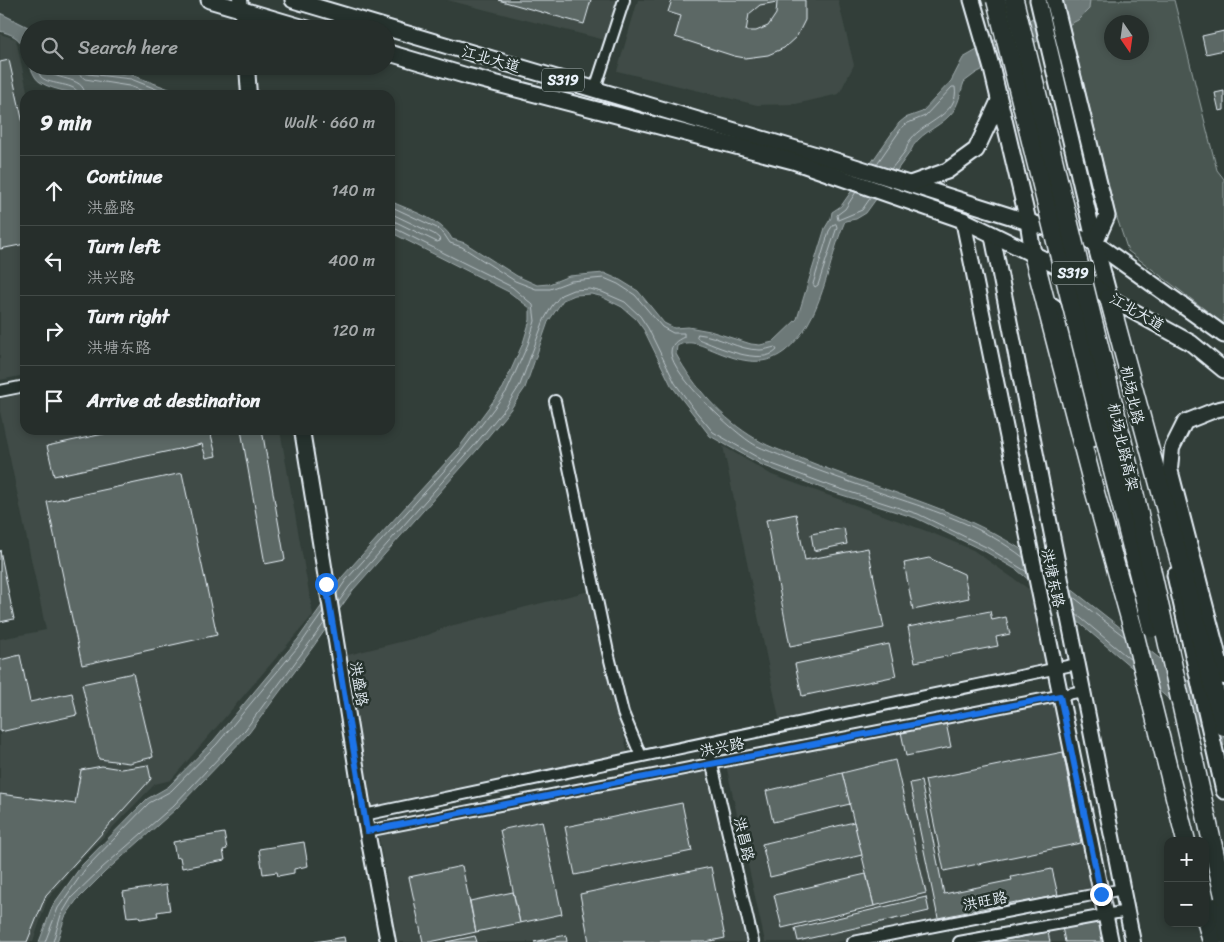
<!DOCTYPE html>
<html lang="en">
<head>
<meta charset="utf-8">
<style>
  body { margin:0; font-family:Sriracha,"LXGW WenKai TC",sans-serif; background:#323a37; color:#f1f3f6 }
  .controls { position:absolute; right:15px; bottom:15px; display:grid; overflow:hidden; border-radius:10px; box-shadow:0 2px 8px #0003 }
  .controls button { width:45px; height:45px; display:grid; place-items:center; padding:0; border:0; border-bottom:1px solid #424a47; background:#262e2b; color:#f1f3f6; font:25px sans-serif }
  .compass { position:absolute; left:1104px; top:15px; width:45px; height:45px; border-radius:50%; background:#262e2b; box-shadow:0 2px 8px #0003; rotate:167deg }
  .stop { position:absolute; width:15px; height:15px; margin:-11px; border:4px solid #1a73e8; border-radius:50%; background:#fff }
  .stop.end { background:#1a73e8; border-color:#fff; box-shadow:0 1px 5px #0008 }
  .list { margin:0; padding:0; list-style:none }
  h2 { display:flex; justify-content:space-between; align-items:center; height:65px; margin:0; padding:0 20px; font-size:21px }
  h2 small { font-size:16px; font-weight:400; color:#a4a8a9 }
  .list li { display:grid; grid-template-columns:32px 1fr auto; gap:15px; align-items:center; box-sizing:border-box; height:70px; padding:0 20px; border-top:1px solid #424a47 }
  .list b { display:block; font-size:19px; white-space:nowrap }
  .list p { margin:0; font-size:16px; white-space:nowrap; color:#a4a8a9 }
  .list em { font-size:16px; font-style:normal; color:#a4a8a9 }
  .icon { flex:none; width:28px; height:28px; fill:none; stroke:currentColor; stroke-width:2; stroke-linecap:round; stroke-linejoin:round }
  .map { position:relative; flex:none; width:1224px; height:942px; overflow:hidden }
  .search { position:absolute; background:#262e2b; box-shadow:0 2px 8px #0003; left:20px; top:20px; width:375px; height:55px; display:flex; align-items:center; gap:12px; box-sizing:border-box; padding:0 18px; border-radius:28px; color:#a4a8a9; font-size:19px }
  .panel { position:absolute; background:#262e2b; box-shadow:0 2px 8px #0003; left:20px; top:90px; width:375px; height:345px; border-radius:15px }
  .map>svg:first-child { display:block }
  .built { fill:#3f4b46 }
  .green { fill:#495651; stroke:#98a4a4; fill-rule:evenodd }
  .water { fill:#6d7978; stroke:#9ea9ab }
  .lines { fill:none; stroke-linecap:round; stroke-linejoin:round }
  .shore { stroke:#b7c1c5; stroke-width:1 }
  .building { fill:#5c6865; stroke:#e8f1f8; fill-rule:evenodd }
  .street-casing { stroke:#e8f1f8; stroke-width:14 }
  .secondary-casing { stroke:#e8f1f8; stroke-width:18 }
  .primary-casing { stroke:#e8f1f8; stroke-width:19 }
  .highway-casing { stroke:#e8f1f8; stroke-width:21 }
  .street { stroke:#26332d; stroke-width:10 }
  .secondary { stroke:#26332d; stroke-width:14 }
  .primary { stroke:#26332d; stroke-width:15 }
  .highway { stroke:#26332d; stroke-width:18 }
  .highway-bridge-casing { stroke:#e8f1f8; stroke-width:21; stroke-linecap:butt }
  .highway-bridge { stroke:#26332d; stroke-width:18 }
  .route { stroke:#1a73e8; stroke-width:6 }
  .labels { text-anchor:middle; stroke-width:5; stroke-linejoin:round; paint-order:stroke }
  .shield { fill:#26332d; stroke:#aeb8bb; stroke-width:1 }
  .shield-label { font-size:14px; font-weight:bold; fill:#e8f1f8 }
  .street-label { font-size:15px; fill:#e8f1f8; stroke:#26332d }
</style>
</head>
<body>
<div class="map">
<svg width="1224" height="942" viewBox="0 0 1224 942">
  <rect width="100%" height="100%" fill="#323e39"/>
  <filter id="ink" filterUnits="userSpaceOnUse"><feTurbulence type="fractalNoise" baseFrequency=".02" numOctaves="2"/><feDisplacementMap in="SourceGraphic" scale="10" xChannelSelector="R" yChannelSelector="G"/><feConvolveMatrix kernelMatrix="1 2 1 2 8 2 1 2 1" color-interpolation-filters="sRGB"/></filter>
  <g filter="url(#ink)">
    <g class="built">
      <polygon points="447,0 617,0 605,40"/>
      <polygon points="638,0 838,0 854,65 839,94 796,104 757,105 617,71"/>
      <polygon points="0,34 16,39 28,95 25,95 25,375 0,380"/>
      <polygon points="25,393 25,430 280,430 313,615 171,780 155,784 71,870 47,900 33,942 0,942 0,639 46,630 0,411 0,399"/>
      <polygon points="723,446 772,475 932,533 973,550 1033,592 1051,666 780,723"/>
      <polygon points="589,591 628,754 369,809 348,655 428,635 446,627"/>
      <polygon points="1058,699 1097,891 836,942 765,942 726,765"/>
      <polygon points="709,768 749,942 398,942 378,833"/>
      <polygon points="1104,918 1109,942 976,942"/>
    </g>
    <path class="green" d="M1063 0H1174L1217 170 1224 179V324L1128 251 1115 212ZM1112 22H1142V52H1112Z"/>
    <g class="water">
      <path d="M1064 0H1090L1089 9 1078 20 976 73 964 82C960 93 959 106 950 115 937 129 918 133 910 152L866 213 856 219 845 221C827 263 823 321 785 351 762 369 737 360 713 350 700 345 690 339 677 346L676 354C694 387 723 420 756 439 770 448 789 453 805 460 876 489 953 506 1019 548L1224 709V746L1017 570 986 552 916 518 829 491 762 465 710 436 671 385 644 330 636 319 622 307 600 296 591 294 575 295 563 300 548 322 525 388 510 410 477 450 353 590 313 647 249 733 176 809 105 872 76 901 65 917 57 942H39L53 905 82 865 147 799 168 787 214 740 298 639 342 577 457 450 503 388 523 343 530 320V308L509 292 390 232V201C409 210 443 220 452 239L465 243 517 276 537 285 549 284 569 276 604 273 620 280 638 291 664 323 674 328 688 327 710 331 751 344 760 345 773 342 797 319 825 228 831 218 832 212 841 206 899 123 905 118 922 112 951 81 963 58Z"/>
      <path d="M0 13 32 29H29V64C22 43 22 37 0 31Z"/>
      <path d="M30 66H73L132 75 185 95C149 95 69 101 40 82 35 79 32 71 30 66Z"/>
    </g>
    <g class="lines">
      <g class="shore">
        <path d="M35 66C37 69 39 74 41 77 50 86 77 82 79 95"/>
        <path d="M42 66C53 83 84 74 85 95"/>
        <polyline points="77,66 79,74 85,79 129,86 154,95"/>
        <polyline points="83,66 84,71 88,74 131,79 171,95"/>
        <path d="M876 165 903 126 908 123 925 116 952 87H955C960 114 924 122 911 139 908 142 907 147 906 150 901 157 896 163 891 169"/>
        <polyline points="856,192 845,209 837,215 838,220 862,210 871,197"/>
        <path d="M390 206 437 228 444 234 450 243 462 247 515 281 536 289H550L571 281 604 278 618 284 635 295 662 327 673 333H684V337C676 341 671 344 671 353 672 375 735 434 755 445 765 450 776 453 786 458 821 472 855 484 890 496 936 511 985 527 1024 558"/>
        <polyline points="390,213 434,234 439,238 440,241 437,242 396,222 390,221"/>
        <polygon points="836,224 837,227 818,285 815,287 813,284 829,231 833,225"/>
        <path d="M698 334C719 336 738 350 760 350 765 350 770 348 775 347L777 350C761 367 716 346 698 339L697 337Z"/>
        <polyline points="337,593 346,580 460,453 507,391 528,344 535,321 533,305 512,287 394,228 390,227"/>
        <polyline points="1072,596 1125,637"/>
        <polyline points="338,603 349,587 473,447 506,407 520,385 544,320 552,306 561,295 573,290 590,289 602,292 625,302 640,316 648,328 675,383 693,408 713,432 764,461 831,486 918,514 988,548 1027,572"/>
        <polyline points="1076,614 1131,660"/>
        <polyline points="45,942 58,908 86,868 149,803 171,791 217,744 302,642 323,612"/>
        <polyline points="53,942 61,915 72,897 102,868 173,806 245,730 325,622"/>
      </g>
    </g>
    <g class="building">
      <polygon points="498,0 591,0 584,24"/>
      <path d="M672 0H805V20L797 36 784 48 768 55 745 58 734 56 675 37 681 16 668 12ZM777 2 776 14 768 26 756 31H746L749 14 760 5Z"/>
      <polygon points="1224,31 1224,50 1206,54 1202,36"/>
      <polygon points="9,60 25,132 25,244 0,249 0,62"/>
      <polygon points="1224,91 1224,110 1219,111 1215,93"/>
      <polygon points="122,430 210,430 216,456 206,458 202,444 54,476 47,446"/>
      <polygon points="241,430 262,430 285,560 265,564"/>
      <polygon points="182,473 217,635 82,665 47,502"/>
      <polygon points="796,514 805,560 868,548 884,628 790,646 766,520"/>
      <polygon points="844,528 847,544 814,551 811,534"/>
      <polygon points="0,550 14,619 0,622"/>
      <polygon points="929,558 964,574 969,598 913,610 904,563"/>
      <polygon points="990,611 992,620 1006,617 1010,634 996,637 998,646 915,662 908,627"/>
      <polygon points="889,644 896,676 802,696 795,664"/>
      <polygon points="20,655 30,702 72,693 77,715 0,732 0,660"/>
      <polygon points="133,673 153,757 129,763 99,759 82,684"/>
      <polygon points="946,723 951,747 906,756 901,732"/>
      <polygon points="1063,752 1081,843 944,871 925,780"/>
      <polygon points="895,760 926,893 874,906 842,773"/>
      <polygon points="148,765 151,779 46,895 27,942 0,942 0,794 75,804 81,770 102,766 121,769"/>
      <polygon points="842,773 850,804 773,822 766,791"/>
      <polygon points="921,781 944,894 1012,880 1011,877 1052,869 1058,895 1016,904 1016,902 938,918 910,783"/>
      <polygon points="682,803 692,851 575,875 565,827"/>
      <polygon points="542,821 562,914 520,923 500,830"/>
      <polygon points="854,822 862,855 770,877 762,844"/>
      <polygon points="224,833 227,849 223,850 225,860 182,868 180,857 176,858 173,842"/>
      <polygon points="304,842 308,866 294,869 294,873 278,876 277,872 263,874 259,849"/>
      <polygon points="462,866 476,932 430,942 423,942 409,877"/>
      <polygon points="711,867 725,938 706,942 589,942 580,894"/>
      <polygon points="866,874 874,906 782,928 774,895"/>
      <polygon points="166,885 170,910 157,912 158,916 140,919 139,916 127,917 123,892"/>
      <polygon points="513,892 520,923 476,932 470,901"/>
      <polygon points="926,897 929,911 798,941 795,928"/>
      <polygon points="1102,919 1106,942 1065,942 1062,927"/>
      <polygon points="1048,932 1050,942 995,942"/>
      <polygon points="566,935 567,942 534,942"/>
      <polygon points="475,936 477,942 446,942"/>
      <polygon points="344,937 345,942 315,942"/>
    </g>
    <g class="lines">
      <defs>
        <g id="street">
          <polyline points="595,89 624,0"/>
          <polyline points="0,391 25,386"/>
          <polyline points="555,401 608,652 623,713 641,756"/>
          <polyline points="707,743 753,942"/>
          <polyline points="364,815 1077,664"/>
          <polyline points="367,831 1083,691"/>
          <polyline points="853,942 1123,889"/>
          <polyline points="959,942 1127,911"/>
        </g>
        <g id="secondary">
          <polyline points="240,0 244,29"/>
          <polyline points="247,66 249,95"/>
          <polyline points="963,220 1111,942"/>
          <polyline points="992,234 1133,942"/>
          <polyline points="1224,408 1215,410 1185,422 1172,448 1170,469 1224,677"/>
          <polyline points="302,430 364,815 388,942"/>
        </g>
        <g id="primary">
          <polyline points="209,0 308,29"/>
          <polyline points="293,0 833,160 1095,243 1224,335"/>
          <polyline points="972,0 992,69 1028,221 1033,254 1036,261"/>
          <polyline points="1038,0 1095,243 1110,300"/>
          <polyline points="1054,0 1107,216 1095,243"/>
          <polyline points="386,52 467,76 793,161 963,220 1090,282 1109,298 1191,343 1224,370"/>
          <polyline points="910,184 947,171 976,150 999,101"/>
          <polyline points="1053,306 1065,338 1090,440"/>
          <polyline points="1175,575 1224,791"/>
        </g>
        <g id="highway">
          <polyline points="1033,254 1094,489"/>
          <polyline points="1109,298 1224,726"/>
          <polyline points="1205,855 1224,935"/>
          <polyline points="1205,916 1212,942"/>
        </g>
      </defs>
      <use href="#street" class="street-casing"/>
      <use href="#secondary" class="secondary-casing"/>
      <use href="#primary" class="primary-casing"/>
      <use href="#highway" class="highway-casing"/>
      <use href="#street" class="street"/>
      <use href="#secondary" class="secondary"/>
      <use href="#primary" class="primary"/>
      <use href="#highway" class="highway"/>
      <defs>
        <g id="highway-bridge">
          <polyline points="996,0 1152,628"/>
          <polyline points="1014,0 1126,456 1224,896"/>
          <polyline points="1094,489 1135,636 1186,841"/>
        </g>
      </defs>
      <use href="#highway-bridge" class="highway-bridge-casing"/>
      <use href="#highway-bridge" class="highway-bridge"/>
    </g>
  </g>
  <g class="lines" filter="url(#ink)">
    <polyline class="route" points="326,584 367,831 1060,696 1101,894"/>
  </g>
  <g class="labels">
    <g class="shield">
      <rect x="542" y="68.5" width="42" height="23" rx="4"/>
      <rect x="1052" y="261.5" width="42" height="23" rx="4"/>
    </g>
    <g class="shield-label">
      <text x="563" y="85">S319</text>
      <text x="1073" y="278">S319</text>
    </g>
    <g class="street-label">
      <text transform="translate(491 59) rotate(16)" y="5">江北大道</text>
      <text transform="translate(1137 312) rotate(30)" y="5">江北大道</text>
      <text transform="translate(1132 395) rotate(77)" y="5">机场北路</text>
      <text transform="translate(1123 447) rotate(77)" y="5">机场北路高架</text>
      <text transform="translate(1053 578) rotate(78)" y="5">洪塘东路</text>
      <text transform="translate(359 684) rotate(81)" y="5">洪盛路</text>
      <text transform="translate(722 747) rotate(-11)" y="5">洪兴路</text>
      <text transform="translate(744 839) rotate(77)" y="5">洪昌路</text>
      <text transform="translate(985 901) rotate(-11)" y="5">洪旺路</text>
    </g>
  </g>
</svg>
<div class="controls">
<button>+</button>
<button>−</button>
</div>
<svg class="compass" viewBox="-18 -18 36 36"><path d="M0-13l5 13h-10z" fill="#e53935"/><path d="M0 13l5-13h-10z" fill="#a4a8a9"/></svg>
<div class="stop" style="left:326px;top:584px"></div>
<div class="stop end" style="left:1101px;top:894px"></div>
<div class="search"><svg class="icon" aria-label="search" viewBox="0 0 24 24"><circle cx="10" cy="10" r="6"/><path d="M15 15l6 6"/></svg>Search here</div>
<section class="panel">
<h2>9 min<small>Walk · 660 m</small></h2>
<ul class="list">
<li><svg class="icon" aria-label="ahead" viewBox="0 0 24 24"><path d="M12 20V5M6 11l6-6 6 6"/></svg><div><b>Continue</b><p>洪盛路</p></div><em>140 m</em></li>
<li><svg class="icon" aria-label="left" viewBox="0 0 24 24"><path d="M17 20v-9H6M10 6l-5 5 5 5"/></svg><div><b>Turn left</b><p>洪兴路</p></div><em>400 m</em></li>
<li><svg class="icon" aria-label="right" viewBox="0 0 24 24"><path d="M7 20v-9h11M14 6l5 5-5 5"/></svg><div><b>Turn right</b><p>洪塘东路</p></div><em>120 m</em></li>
<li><svg class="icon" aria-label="arrive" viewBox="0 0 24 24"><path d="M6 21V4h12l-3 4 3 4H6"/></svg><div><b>Arrive at destination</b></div></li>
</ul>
</section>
</div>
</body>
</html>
